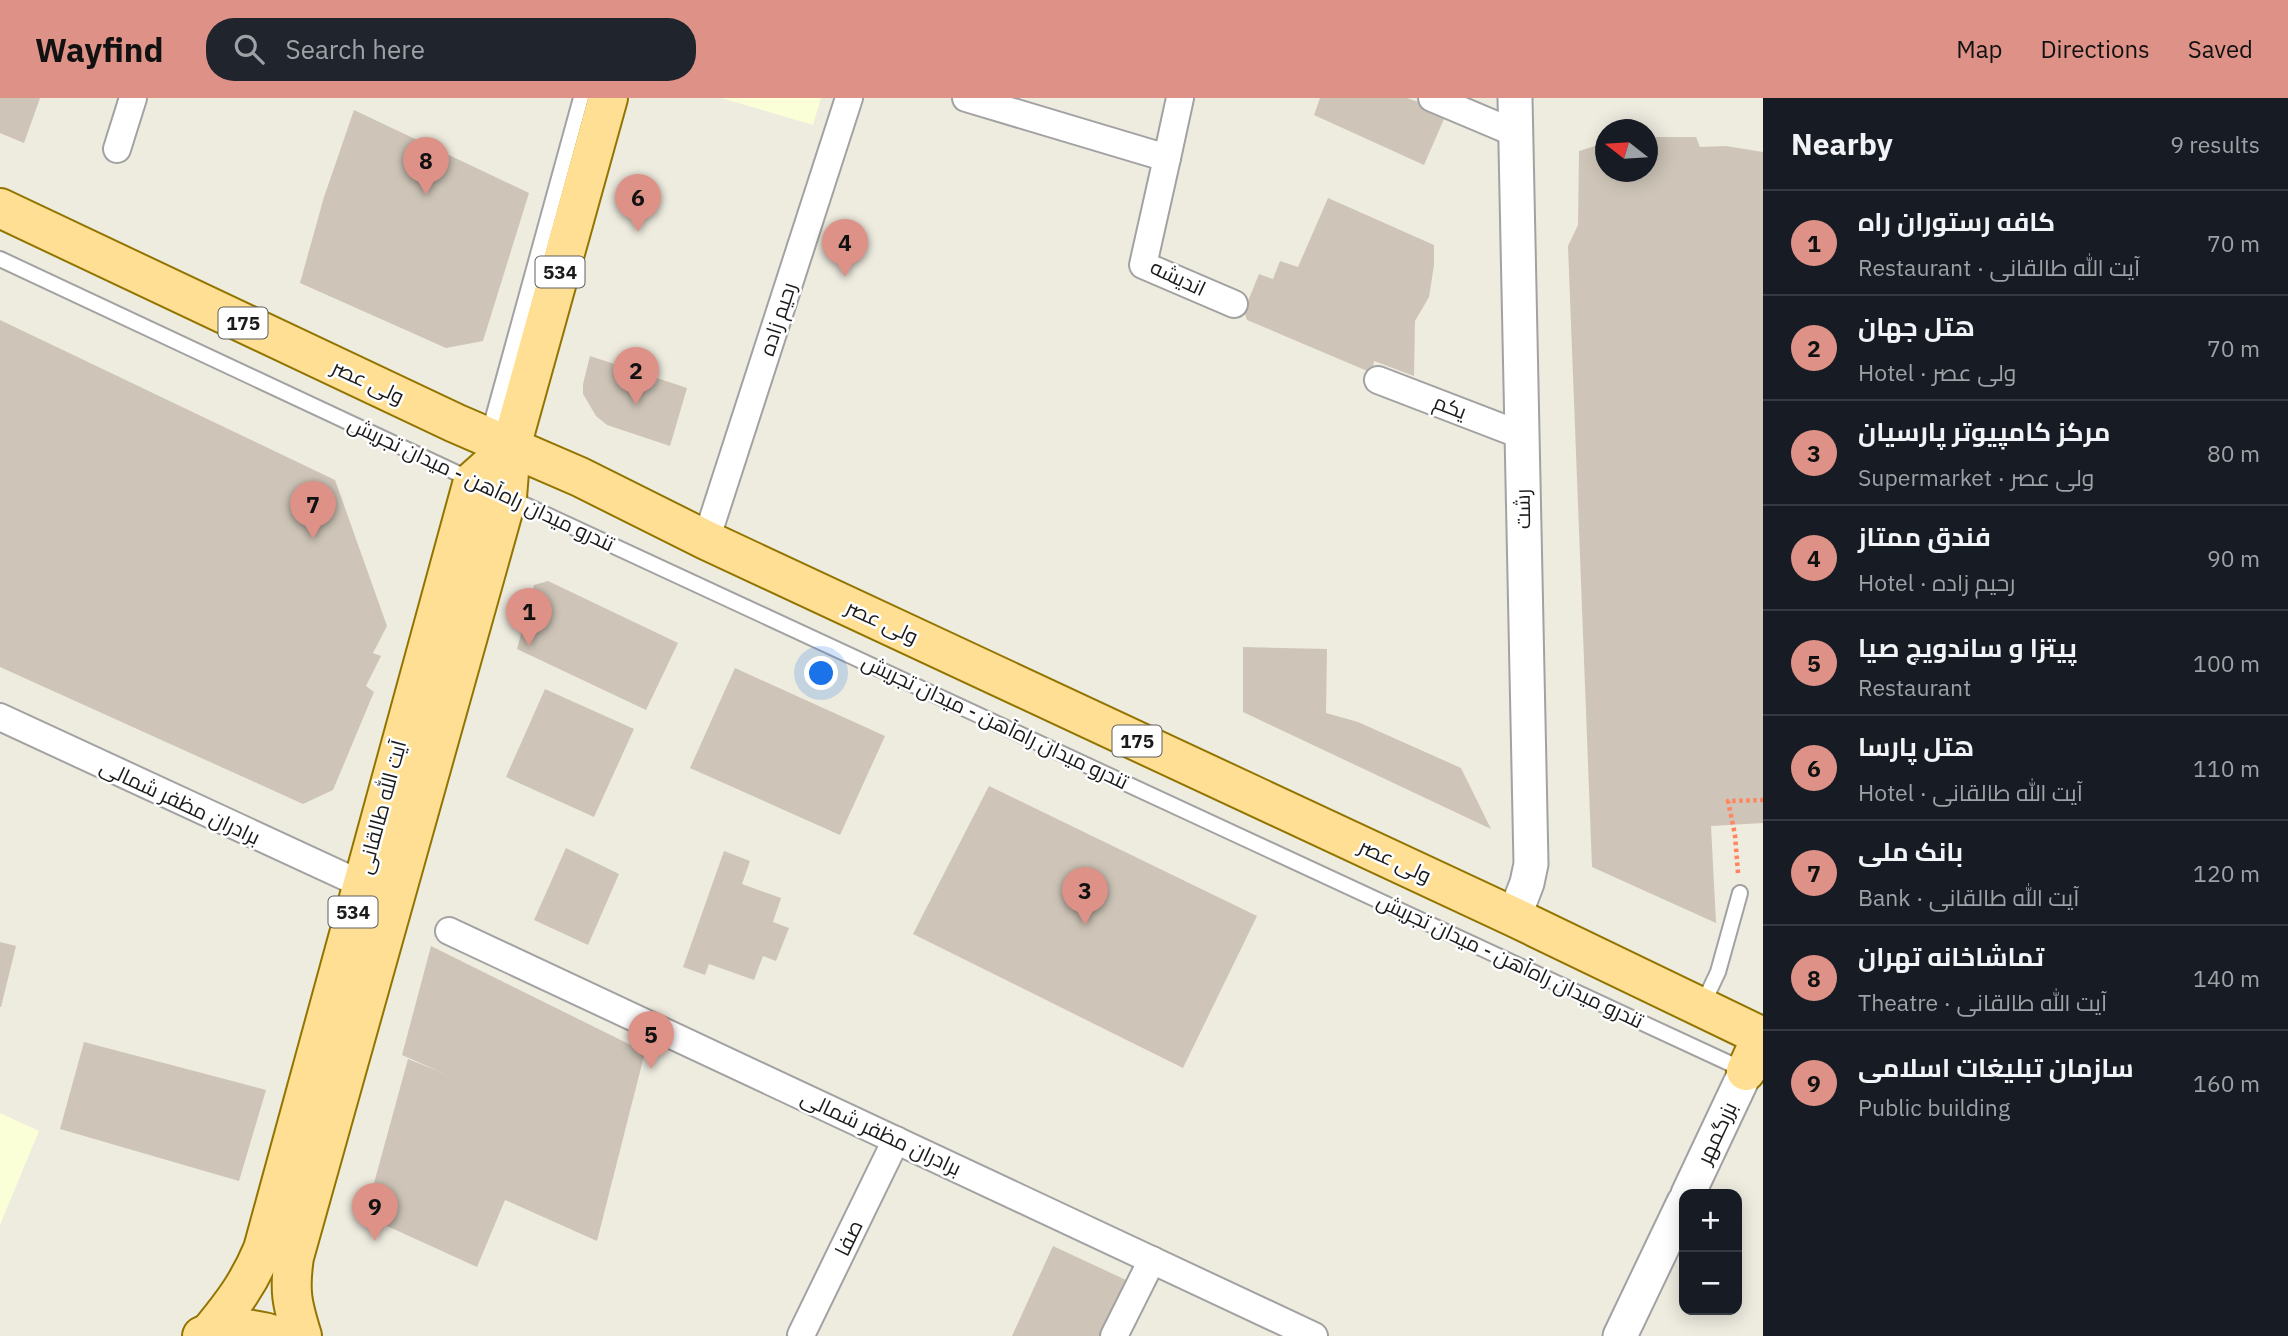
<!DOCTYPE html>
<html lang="en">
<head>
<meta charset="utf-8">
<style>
  body { margin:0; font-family:"IBM Plex Sans",Cairo,sans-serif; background:#20242c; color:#f1f3f6 }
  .controls { position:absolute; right:21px; bottom:21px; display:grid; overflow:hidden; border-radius:14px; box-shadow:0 4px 18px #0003 }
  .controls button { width:63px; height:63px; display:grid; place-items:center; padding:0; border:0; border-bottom:2px solid #363941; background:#171b24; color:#f1f3f6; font:35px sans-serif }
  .compass { position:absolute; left:1595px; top:21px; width:63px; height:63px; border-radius:50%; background:#171b24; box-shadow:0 4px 18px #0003; rotate:287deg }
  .you { position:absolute; left:822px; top:576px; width:24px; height:24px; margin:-18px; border:5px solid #fff; border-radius:50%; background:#1a73e8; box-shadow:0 0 0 10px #1a73e833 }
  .badge { display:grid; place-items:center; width:46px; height:46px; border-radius:50%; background:#de9287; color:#111; font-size:23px; font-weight:700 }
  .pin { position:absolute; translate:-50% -58px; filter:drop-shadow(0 2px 4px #0008) }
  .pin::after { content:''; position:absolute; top:37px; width:24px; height:21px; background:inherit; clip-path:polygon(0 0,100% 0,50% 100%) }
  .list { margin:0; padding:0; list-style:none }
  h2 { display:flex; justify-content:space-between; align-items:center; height:91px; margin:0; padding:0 28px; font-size:30px }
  h2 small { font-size:23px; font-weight:400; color:#9ea1a6 }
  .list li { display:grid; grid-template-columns:46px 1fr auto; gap:21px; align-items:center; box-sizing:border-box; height:105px; padding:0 28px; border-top:2px solid #363941 }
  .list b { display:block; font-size:26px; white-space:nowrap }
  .list p { margin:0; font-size:23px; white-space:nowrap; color:#9ea1a6 }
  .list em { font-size:23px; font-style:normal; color:#9ea1a6 }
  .icon { flex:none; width:38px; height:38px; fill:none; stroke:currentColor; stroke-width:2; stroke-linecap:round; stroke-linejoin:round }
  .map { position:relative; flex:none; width:1763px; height:1238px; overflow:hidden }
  header { display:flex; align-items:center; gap:42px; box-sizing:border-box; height:98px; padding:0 35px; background:#de9287; color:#111 }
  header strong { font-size:33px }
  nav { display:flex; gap:38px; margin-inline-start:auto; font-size:24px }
  .search { width:490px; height:63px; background:#20242c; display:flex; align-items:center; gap:18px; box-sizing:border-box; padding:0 24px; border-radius:28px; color:#9ea1a6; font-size:26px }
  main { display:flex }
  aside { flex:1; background:#171b24 }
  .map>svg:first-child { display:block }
  .education { fill:#faffd7 }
  .building { fill:#cec5b8 }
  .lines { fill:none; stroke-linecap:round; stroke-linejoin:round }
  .service-casing { stroke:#a2a2a2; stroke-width:18 }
  .minor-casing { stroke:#a2a2a2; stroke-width:30 }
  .tertiary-casing { stroke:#a2a2a2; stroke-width:37 }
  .primary-casing { stroke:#927500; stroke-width:42 }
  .path { stroke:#ff855f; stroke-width:4.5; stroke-dasharray:3.5 3.5; stroke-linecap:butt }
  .service { stroke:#fff; stroke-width:14 }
  .minor { stroke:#fff; stroke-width:26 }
  .tertiary { stroke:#fff; stroke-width:33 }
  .primary { stroke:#ffdf93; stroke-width:38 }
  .labels { text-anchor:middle; stroke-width:5; stroke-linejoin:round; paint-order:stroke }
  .shield { fill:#fff; stroke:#5f5f5f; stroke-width:2 }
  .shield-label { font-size:19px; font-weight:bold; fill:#1b1b1b }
  .street-label { font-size:21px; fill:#1b1b1b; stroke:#fff }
</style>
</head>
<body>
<header>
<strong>Wayfind</strong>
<div class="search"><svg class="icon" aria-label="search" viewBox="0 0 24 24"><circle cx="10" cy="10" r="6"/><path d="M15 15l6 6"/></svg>Search here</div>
<nav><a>Map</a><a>Directions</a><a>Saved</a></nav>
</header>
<main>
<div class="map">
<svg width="1763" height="1238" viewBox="0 0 1763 1238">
  <rect width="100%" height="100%" fill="#eeebdf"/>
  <g class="education">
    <polygon points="721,0 821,0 813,27"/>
    <polygon points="0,1015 39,1033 0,1127"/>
  </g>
  <g class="building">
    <polygon points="0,0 40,0 24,45 0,35"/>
    <polygon points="1320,0 1407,0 1447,14 1424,67 1314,17"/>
    <polygon points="354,12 529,95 483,243 446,250 300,185 324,99"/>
    <polygon points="1648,39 1696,39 1700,49 1726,48 1763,54 1763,725 1711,728 1716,825 1592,769 1568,148 1578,127 1579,53 1605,45 1605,74 1648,74"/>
    <polygon points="1328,100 1434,147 1434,167 1429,199 1415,223 1414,278 1374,263 1372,275 1247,222 1244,213 1259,176 1273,181 1280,163 1298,169"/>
    <polygon points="0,222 335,382 387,528 373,555 381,558 366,588 374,594 333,692 303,706 0,569"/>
    <polygon points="590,258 687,290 670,348 607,327 596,318 583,296 583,286"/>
    <polygon points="548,483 678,545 646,612 517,551 534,487"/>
    <polygon points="1243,549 1327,551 1326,615 1358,624 1461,670 1491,731 1243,614"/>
    <polygon points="735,570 885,638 840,737 690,670"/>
    <polygon points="545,591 634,631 594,719 506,679"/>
    <polygon points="989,688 1257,818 1183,970 913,836"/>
    <polygon points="566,750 619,776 588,847 534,822"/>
    <polygon points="724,753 750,763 742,786 781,800 773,824 789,830 776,863 763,858 754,882 709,866 705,877 683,869"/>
    <polygon points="0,844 16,848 1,909 0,909"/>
    <polygon points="431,848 645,954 597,1143 505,1102 477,1169 365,1118 408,961 443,975 402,957"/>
    <polygon points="84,944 266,992 239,1083 60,1031"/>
    <polygon points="1053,1148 1126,1182 1100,1238 1012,1238"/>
  </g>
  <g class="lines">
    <defs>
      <g id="service">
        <polyline points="0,161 474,383"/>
        <polyline points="488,338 581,0"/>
        <polyline points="508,399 1744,972"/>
        <polyline points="1702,908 1718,874 1740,795"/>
      </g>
      <g id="minor">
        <polyline points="966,0 1167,60 1180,0"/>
        <polyline points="1432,0 1515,35"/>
        <polyline points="117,51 133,0"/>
        <polyline points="1167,60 1143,167 1234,206"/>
        <polyline points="1378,282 1521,337"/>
        <polyline points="706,442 849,0"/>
        <polyline points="0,619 361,786"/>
        <polyline points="449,833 1314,1238"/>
        <polyline points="801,1237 896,1042"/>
        <polyline points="1114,1238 1152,1162"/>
      </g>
      <g id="tertiary">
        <polyline points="1514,819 1527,785 1531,766 1515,0"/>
        <polyline points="1688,1096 1746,973"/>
        <polyline points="1620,1238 1684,1104"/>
      </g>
      <g id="primary">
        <polyline points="0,110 455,325 580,379 706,442 1514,819 1763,939"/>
        <polyline points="1746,973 1762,938"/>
        <path d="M210 1234C233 1206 249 1185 263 1151L473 383 511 349"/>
        <path d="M202 1238C226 1227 253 1230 278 1238"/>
        <path d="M302 1238C292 1206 289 1193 294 1159L507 399 511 349 608 0"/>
      </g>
    </defs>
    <use href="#service" class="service-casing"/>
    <use href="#minor" class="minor-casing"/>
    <use href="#tertiary" class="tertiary-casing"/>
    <use href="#primary" class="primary-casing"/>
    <polyline class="path" points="1738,775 1735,737 1728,703 1763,702"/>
    <use href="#service" class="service"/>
    <use href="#minor" class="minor"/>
    <use href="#tertiary" class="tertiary"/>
    <use href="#primary" class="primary"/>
  </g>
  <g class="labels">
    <g class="shield">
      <rect x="535.5" y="158.5" width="49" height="31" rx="5"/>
      <rect x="218.5" y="209.5" width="49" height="31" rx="5"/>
      <rect x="1112.5" y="627.5" width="49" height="31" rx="5"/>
      <rect x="328.5" y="798.5" width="49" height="31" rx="5"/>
    </g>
    <g class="shield-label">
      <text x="560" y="181">534</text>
      <text x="243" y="232">175</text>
      <text x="1137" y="650">175</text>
      <text x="353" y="821">534</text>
    </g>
    <g class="street-label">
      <text transform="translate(1178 180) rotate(25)" y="7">اندیشه</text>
      <text transform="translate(778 221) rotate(-72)" y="7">رحیم زاده</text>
      <text transform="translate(368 284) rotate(25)" y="7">ولی عصر</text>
      <text transform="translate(1450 309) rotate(21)" y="7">یکم</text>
      <text transform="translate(481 386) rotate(25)" y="7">تندرو میدان راه‌آهن - میدان تجریش</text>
      <text transform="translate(1523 411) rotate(-91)" y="7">رشت</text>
      <text transform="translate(882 524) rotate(25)" y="7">ولی عصر</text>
      <text transform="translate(995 624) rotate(25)" y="7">تندرو میدان راه‌آهن - میدان تجریش</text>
      <text transform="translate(180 704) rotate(25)" y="7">برادران مظفر شمالی</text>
      <text transform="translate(382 709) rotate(-75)" y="7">آیت الله طالقانی</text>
      <text transform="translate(1395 763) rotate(25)" y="7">ولی عصر</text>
      <text transform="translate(1510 863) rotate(25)" y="7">تندرو میدان راه‌آهن - میدان تجریش</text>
      <text transform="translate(881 1035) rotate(25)" y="7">برادران مظفر شمالی</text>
      <text transform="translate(1717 1035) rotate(-65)" y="7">بزرگمهر</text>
      <text transform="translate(849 1140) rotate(-64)" y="7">صفا</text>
    </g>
  </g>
</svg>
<div class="controls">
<button>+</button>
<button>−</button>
</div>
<svg class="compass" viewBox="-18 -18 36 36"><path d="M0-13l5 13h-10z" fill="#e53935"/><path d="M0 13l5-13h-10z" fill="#9ea1a6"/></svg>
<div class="you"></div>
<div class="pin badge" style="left:529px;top:548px">1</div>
<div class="pin badge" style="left:636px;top:307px">2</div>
<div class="pin badge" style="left:1085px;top:827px">3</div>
<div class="pin badge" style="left:845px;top:179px">4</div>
<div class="pin badge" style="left:651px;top:971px">5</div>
<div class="pin badge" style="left:638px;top:134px">6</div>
<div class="pin badge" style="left:313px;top:441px">7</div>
<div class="pin badge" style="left:426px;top:97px">8</div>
<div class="pin badge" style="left:375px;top:1143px">9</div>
</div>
<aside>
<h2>Nearby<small>9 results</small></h2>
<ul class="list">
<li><span class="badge">1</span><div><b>کافه رستوران راه</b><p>Restaurant · آیت الله طالقانی</p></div><em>70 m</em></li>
<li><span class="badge">2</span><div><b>هتل جهان</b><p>Hotel · ولی عصر</p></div><em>70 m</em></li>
<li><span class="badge">3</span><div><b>مرکز کامپیوتر پارسیان</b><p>Supermarket · ولی عصر</p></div><em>80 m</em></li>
<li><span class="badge">4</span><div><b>فندق ممتاز</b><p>Hotel · رحیم زاده</p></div><em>90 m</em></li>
<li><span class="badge">5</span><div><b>پیتزا و ساندویچ صیا</b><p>Restaurant</p></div><em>100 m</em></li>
<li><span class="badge">6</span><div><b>هتل پارسا</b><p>Hotel · آیت الله طالقانی</p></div><em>110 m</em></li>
<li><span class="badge">7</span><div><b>بانک ملی</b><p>Bank · آیت الله طالقانی</p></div><em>120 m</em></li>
<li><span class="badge">8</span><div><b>تماشاخانه تهران</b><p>Theatre · آیت الله طالقانی</p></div><em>140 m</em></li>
<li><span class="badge">9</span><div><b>سازمان تبلیغات اسلامی</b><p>Public building</p></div><em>160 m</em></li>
</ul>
</aside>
</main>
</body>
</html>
